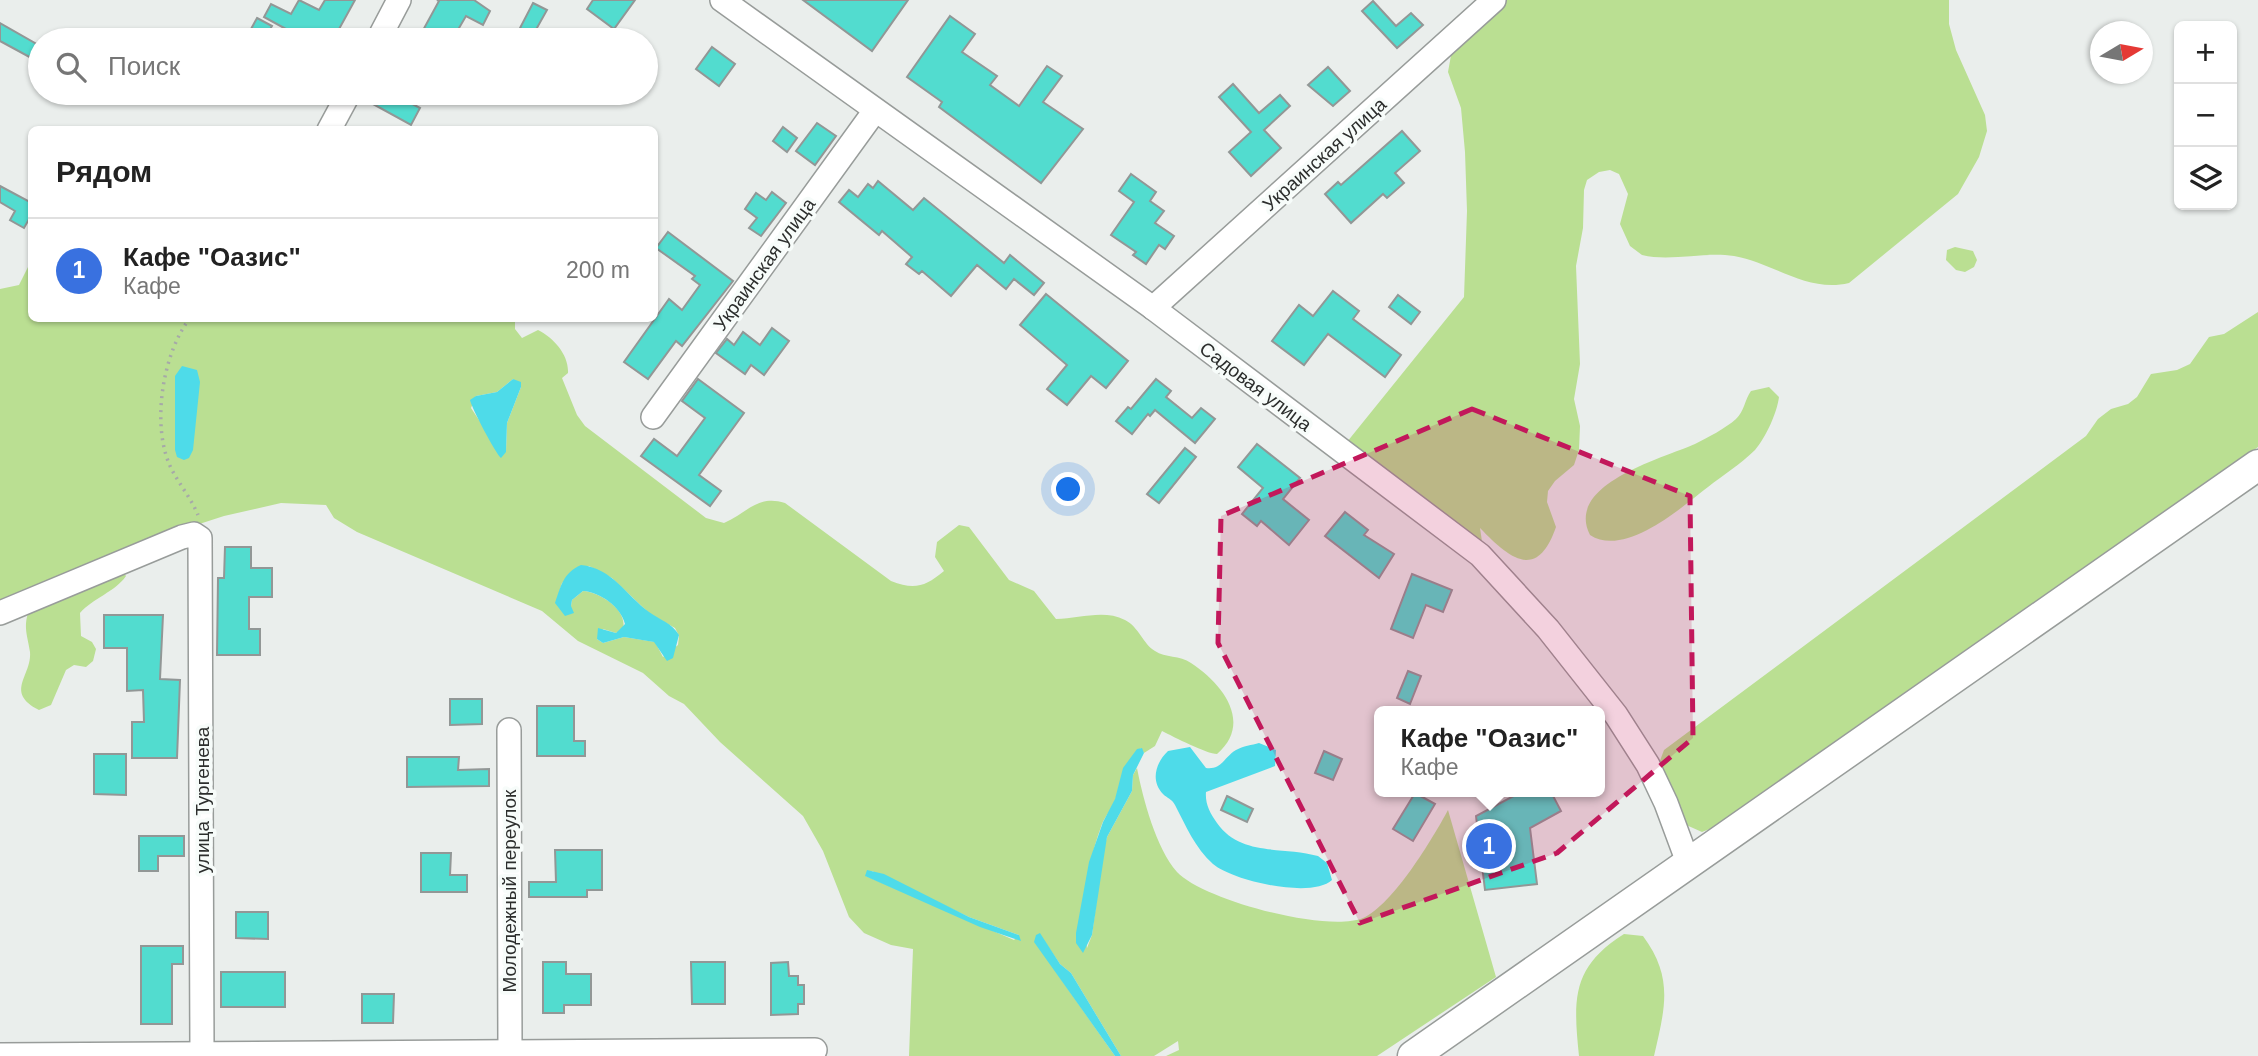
<!DOCTYPE html>
<html lang="ru">
<head>
<meta charset="utf-8">
<style>
  body { margin:0; font-family:Helvetica,sans-serif; background:#f6f6f6; color:#222 }
  .controls { position:absolute; right:21px; top:21px; display:grid; overflow:hidden; border-radius:10px; box-shadow:0 2px 5px #0004 }
  .controls button { width:63px; height:63px; display:grid; place-items:center; padding:0; border:0; border-bottom:2px solid #e0e0e0; background:#fff; color:#222; font:35px sans-serif }
  .compass { position:absolute; left:2090px; top:21px; width:63px; height:63px; border-radius:50%; background:#fff; box-shadow:0 2px 5px #0004; rotate:80deg }
  .you { position:absolute; left:1069px; top:490px; width:24px; height:24px; margin:-18px; border:5px solid #fff; border-radius:50%; background:#1a73e8; box-shadow:0 0 0 10px #1a73e833 }
  .badge { display:grid; place-items:center; width:46px; height:46px; border-radius:50%; background:#3971e0; color:#fff; font-size:23px; font-weight:700 }
  .pin { position:absolute; translate:-50% -50%; border:4px solid #fff; box-shadow:0 2px 7px #0006 }
  .popup { position:absolute; left:1374px; top:706px; width:231px; height:91px; box-sizing:border-box; display:grid; place-content:center; border-radius:10px; background:#fff; filter:drop-shadow(0 2px 5px #0005); font-size:23px; white-space:nowrap; color:#767676 }
  .popup b { font-size:26px; color:#222 }
  .popup::after { content:''; position:absolute; left:50%; top:100%; margin-left:-14px; border:14px solid transparent; border-top-color:#fff }
  .list { margin:0; padding:0; list-style:none }
  h2 { display:flex; justify-content:space-between; align-items:center; height:91px; margin:0; padding:0 28px; font-size:30px }
  h2 small { font-size:23px; font-weight:400; color:#767676 }
  .list li { display:grid; grid-template-columns:46px 1fr auto; gap:21px; align-items:center; box-sizing:border-box; height:105px; padding:0 28px; border-top:2px solid #e0e0e0 }
  .list b { display:block; font-size:26px; white-space:nowrap }
  .list p { margin:0; font-size:23px; white-space:nowrap; color:#767676 }
  .list em { font-size:23px; font-style:normal; color:#767676 }
  .icon { flex:none; width:38px; height:38px; fill:none; stroke:currentColor; stroke-width:2; stroke-linecap:round; stroke-linejoin:round }
  .map { position:relative; flex:none; width:2258px; height:1056px; overflow:hidden }
  .search { position:absolute; background:#fff; box-shadow:0 2px 5px #0004; left:28px; top:28px; width:630px; height:77px; display:flex; align-items:center; gap:18px; box-sizing:border-box; padding:0 24px; border-radius:38px; color:#767676; font-size:26px }
  .panel { position:absolute; background:#fff; box-shadow:0 2px 5px #0004; left:28px; top:126px; width:630px; height:196px; border-radius:10px }
  .map>svg:first-child { display:block }
  .green { fill:#badf92; fill-rule:evenodd }
  .water { fill:#4edbe9 }
  .building { fill:#52dccf; stroke:#929796; stroke-width:2 }
  .lines { fill:none; stroke-linecap:round; stroke-linejoin:round }
  .minor-casing { stroke:#989c9a; stroke-width:26 }
  .major-casing { stroke:#989c9a; stroke-width:33 }
  .path { stroke:#a6a9a8; stroke-width:3.5; stroke-dasharray:2 5; stroke-linecap:butt }
  .minor { stroke:#fff; stroke-width:23 }
  .major { stroke:#fff; stroke-width:30 }
  .marked { fill:#c2185b; fill-opacity:0.2; stroke:#c2185b; stroke-width:5; stroke-dasharray:14 9; stroke-linejoin:round }
  .labels { text-anchor:middle; stroke-width:7; stroke-linejoin:round; paint-order:stroke }
  .street-label { font-size:19px; fill:#2c2e2d; stroke:#f7fcfa }
</style>
</head>
<body>
<div class="map">
<svg width="2258" height="1056" viewBox="0 0 2258 1056">
  <rect width="100%" height="100%" fill="#eaeeec"/>
  <g class="green">
    <path d="M1506 0H1949V24L1956 50 1985 115 1987 131 1979 157 1958 194 1849 283C1807 293 1774 263 1734 256 1704 251 1672 262 1642 255L1630 246 1620 224 1628 194 1619 174 1610 170 1599 172 1587 180 1584 190 1583 228 1576 266 1580 364 1574 399 1580 426 1579 450 1574 465 1555 481 1548 491 1547 502 1556 527C1537 582 1509 558 1480 528L1483 548 1347 442 1464 297 1467 211 1465 152 1461 108 1448 72 1452 50Z"/>
    <polygon points="1955,247 1973,251 1977,260 1974,267 1965,272 1956,270 1946,260 1947,250"/>
    <path d="M31 261 32 318 515 319V329L522 338 538 330C554 338 569 355 568 373L562 378 577 415 585 426 706 518 724 523C747 513 758 494 785 503L891 581C914 590 925 587 944 571L935 557 937 542 959 525 969 527 1009 580 1034 591 1056 619C1079 619 1103 609 1125 620 1139 627 1143 644 1155 651 1165 658 1180 655 1191 663 1223 684 1253 723 1217 754 1207 754 1174 737 1162 731L1155 746 1144 753 1141 748C1118 773 1126 772 1115 800 1112 809 1105 816 1102 824 1086 867 1082 904 1087 948L1092 935 1103 852 1107 837 1132 791 1133 775 1137 768C1143 799 1156 848 1177 872 1203 900 1327 933 1363 918 1393 905 1433 838 1448 810L1496 977 1377 1056H1166L1179 1050 1178 1041 1154 1056H1121L1071 973 1060 964 1043 939 1056 972 1115 1056H909L913 949 891 945 864 933 849 917 823 851 803 816 720 742 684 704 669 696 643 673 578 641 542 611 357 532 334 518 326 505 281 503 224 516 190 527 0 605V289L19 285ZM513 379 521 387 507 423 506 452 487 432 471 408 476 396 497 392ZM589 566 612 578 650 614 675 628 679 636 678 645 663 657 655 642 624 637 603 643 597 639 603 629 616 633 623 629C628 610 600 592 583 591L572 600 571 606 558 596 562 583ZM872 871 969 917 1019 935 1014 940 866 876Z"/>
    <polygon points="2258,312 2258,447 1725,823 1702,832 1684,824 1658,766 1664,750 2086,436 2098,419 2111,409 2128,404 2137,397 2151,374 2177,370 2190,364 2209,337 2224,334"/>
    <path d="M1769 387 1779 397C1777 413 1766 437 1755 450 1741 464 1723 475 1708 487 1682 507 1625 558 1590 535 1564 484 1664 458 1695 444 1707 438 1726 428 1736 419 1744 412 1745 399 1751 391Z"/>
    <path d="M121 569 126 576C115 592 93 598 80 613L81 636 92 642 96 649 93 661 86 667 74 665 66 670 51 705 39 710C4 692 32 676 30 652 28 637 22 625 30 609Z"/>
    <path d="M1624 934 1643 936C1674 978 1665 1008 1654 1056H1579C1573 998 1572 967 1624 934Z"/>
  </g>
  <g class="water">
    <polygon points="182,366 197,370 200,382 193,450 189,458 184,460 177,457 175,450 175,376"/>
    <path d="M513 379 521 382V387L507 423 506 452 501 458C496 454 471 407 470 400L476 396 497 392Z"/>
    <path d="M581 565C612 568 626 595 649 612 660 620 672 623 679 635L673 658 667 661 654 642 624 637 603 643 597 639 598 628 616 633 625 624C621 607 600 592 583 591L572 600 571 606 574 613 565 616 555 603C561 586 563 573 581 565Z"/>
    <path d="M1259 743 1276 750 1275 766 1206 792C1205 804 1210 813 1217 823 1241 857 1283 846 1318 856L1327 863 1332 880C1312 899 1233 881 1213 864 1195 848 1186 826 1175 805 1172 799 1167 798 1163 794 1150 781 1156 762 1168 751L1190 747 1206 768C1222 770 1224 757 1236 750 1243 746 1252 745 1259 743Z"/>
    <polygon points="1142,748 1144,753 1133,775 1132,791 1107,837 1092,935 1083,953 1076,943 1076,933 1089,862 1103,822 1115,799 1123,768 1137,749"/>
    <polygon points="867,870 884,874 969,917 1019,935 1021,941 980,927 865,876"/>
    <polygon points="1040,933 1060,964 1071,973 1121,1056 1115,1056 1034,942 1036,935"/>
  </g>
  <g class="building">
    <polygon points="299,0 319,10 325,0 355,0 333,40 306,40 264,17 271,4 291,14"/>
    <polygon points="437,0 474,0 490,11 483,25 466,16 452,40 436,40 422,32 439,1"/>
    <polygon points="593,0 635,0 614,29 587,9"/>
    <polygon points="803,0 908,0 872,51"/>
    <polygon points="1373,1 1396,26 1411,13 1423,25 1397,48 1362,11"/>
    <polygon points="533,3 547,10 533,35 520,28"/>
    <polygon points="950,16 975,34 962,52 997,76 990,85 1019,106 1047,66 1062,76 1043,102 1083,129 1041,183 939,107 942,102 907,77"/>
    <polygon points="257,18 272,26 264,40 245,40"/>
    <polygon points="0,23 40,46 35,60 0,41"/>
    <polygon points="712,47 735,64 719,86 696,69"/>
    <polygon points="1328,67 1350,91 1333,106 1308,85"/>
    <polygon points="1233,84 1259,113 1280,95 1290,106 1264,130 1281,148 1251,176 1229,152 1251,132 1219,97"/>
    <polygon points="379,93 392,93 420,108 411,125 373,104"/>
    <polygon points="817,123 836,136 815,165 796,151"/>
    <polygon points="783,127 797,138 787,152 773,141"/>
    <polygon points="1402,131 1420,151 1395,173 1404,183 1387,198 1383,194 1351,223 1325,194 1338,182 1341,185"/>
    <polygon points="1131,174 1156,192 1150,201 1164,211 1155,223 1174,236 1165,249 1159,245 1146,264 1133,255 1136,252 1111,235 1134,202 1119,191"/>
    <polygon points="878,181 913,210 924,198 1004,263 1010,255 1044,283 1034,295 1014,279 1006,289 977,265 951,296 922,271 919,274 906,264 912,257 882,231 879,235 839,202 849,190 858,197 868,184 873,188"/>
    <polygon points="0,186 32,203 32,214 24,228 10,220 15,211 0,202"/>
    <polygon points="772,192 786,203 761,236 749,228 757,218 745,209 756,193 766,200"/>
    <polygon points="668,232 733,281 682,346 676,341 648,379 624,362 669,299 682,310 700,285 692,279 695,276 656,248"/>
    <polygon points="1333,291 1359,311 1353,319 1401,355 1385,377 1328,334 1304,365 1272,341 1299,305 1313,316"/>
    <polygon points="1046,294 1128,361 1106,388 1091,376 1067,405 1047,389 1067,365 1020,325"/>
    <polygon points="1398,295 1420,312 1411,324 1389,307"/>
    <polygon points="772,328 789,341 764,375 751,365 745,374 716,353 727,339 734,345 743,332 760,345"/>
    <polygon points="698,379 744,413 699,475 721,491 710,506 641,456 654,439 677,456 705,418 682,401"/>
    <polygon points="1156,379 1171,391 1166,397 1192,418 1201,408 1215,419 1195,443 1155,410 1150,416 1148,414 1132,434 1116,421 1128,407 1131,409"/>
    <polygon points="1257,444 1300,478 1283,499 1309,520 1289,545 1261,521 1257,526 1242,514 1263,488 1238,467"/>
    <polygon points="1185,448 1196,457 1159,503 1147,494"/>
    <polygon points="1345,512 1368,530 1364,535 1394,554 1379,578 1325,536"/>
    <polygon points="225,547 251,547 251,568 272,568 272,597 249,597 249,629 260,629 260,655 217,655 218,578 224,578"/>
    <polygon points="1412,574 1452,590 1443,612 1426,605 1413,638 1391,629"/>
    <polygon points="104,615 163,615 160,679 180,680 177,758 132,758 132,722 144,722 143,690 127,691 127,648 104,648"/>
    <polygon points="1408,671 1421,676 1410,704 1397,698"/>
    <polygon points="450,699 482,699 482,724 450,725"/>
    <polygon points="537,706 574,706 574,741 585,741 585,756 537,756"/>
    <polygon points="1324,751 1342,759 1333,780 1315,773"/>
    <polygon points="94,754 126,754 126,795 94,794"/>
    <polygon points="407,757 459,757 458,770 489,769 489,786 407,787"/>
    <polygon points="1521,792 1551,792 1561,811 1530,828 1537,884 1485,890 1476,816"/>
    <polygon points="1415,793 1435,804 1413,841 1393,829"/>
    <polygon points="1227,796 1253,809 1247,822 1221,810"/>
    <polygon points="139,836 184,836 184,856 158,856 158,871 139,871"/>
    <polygon points="555,850 602,850 602,890 587,890 587,897 529,897 529,882 556,882"/>
    <polygon points="421,853 451,853 450,875 467,875 467,892 421,892"/>
    <polygon points="236,912 268,912 268,939 236,938"/>
    <polygon points="141,946 183,946 183,964 172,964 172,1024 141,1024"/>
    <polygon points="543,962 566,962 566,974 591,974 591,1005 564,1005 564,1013 543,1013"/>
    <polygon points="691,962 725,962 725,1004 692,1004"/>
    <polygon points="788,962 789,976 798,976 798,985 804,985 804,1004 798,1004 798,1014 771,1015 771,963"/>
    <rect x="221" y="972" width="64" height="35"/>
    <polygon points="362,994 394,994 393,1023 362,1023"/>
  </g>
  <g class="lines">
    <defs>
      <g id="minor">
        <polyline points="722,0 1153,308 1480,555 1548,629 1616,715 1648,765 1666,803 1689,865"/>
        <polyline points="378,40 399,0"/>
        <polyline points="329,130 349,93"/>
        <polyline points="1153,308 1494,0"/>
        <polyline points="653,417 874,112"/>
        <polyline points="0,613 182,537 194,534 200,538 202,1053"/>
        <polyline points="509,730 510,1052"/>
        <polyline points="0,1055 815,1050"/>
      </g>
      <polyline id="major" points="1413,1056 2258,465"/>
    </defs>
    <use href="#minor" class="minor-casing"/>
    <use href="#major" class="major-casing"/>
    <path class="path" d="M190 318C162 354 151 427 171 468 179 484 191 498 198 515"/>
    <use href="#minor" class="minor"/>
    <use href="#major" class="major"/>
  </g>
  <path class="marked" d="M1472 409 1690 496 1693 738 1557 853 1360 923 1218 643 1221 516Z"/>
  <g class="labels">
    <g class="street-label">
      <text transform="translate(1324 154) rotate(-42)" y="7">Украинская улица</text>
      <text transform="translate(764 264) rotate(-54)" y="7">Украинская улица</text>
      <text transform="translate(1256 386) rotate(37)" y="7">Садовая улица</text>
      <text transform="translate(202 800) rotate(-90)" y="7">улица Тургенева</text>
      <text transform="translate(509 891) rotate(-90)" y="7">Молодежный переулок</text>
    </g>
  </g>
</svg>
<div class="controls">
<button>+</button>
<button>−</button>
<button><svg class="icon" aria-label="layers" viewBox="0 0 24 24"><path d="M12 4l9 5-9 5-9-5zM3 14l9 5 9-5"/></svg></button>
</div>
<svg class="compass" viewBox="-18 -18 36 36"><path d="M0-13l5 13h-10z" fill="#e53935"/><path d="M0 13l5-13h-10z" fill="#767676"/></svg>
<div class="you"></div>
<div class="pin badge" style="left:1489px;top:846px">1</div>
<div class="popup"><b>Кафе &quot;Оазис&quot;</b>Кафе</div>
<div class="search"><svg class="icon" aria-label="search" viewBox="0 0 24 24"><circle cx="10" cy="10" r="6"/><path d="M15 15l6 6"/></svg>Поиск</div>
<section class="panel">
<h2>Рядом<small></small></h2>
<ul class="list">
<li><span class="badge">1</span><div><b>Кафе &quot;Оазис&quot;</b><p>Кафе</p></div><em>200 m</em></li>
</ul>
</section>
</div>
</body>
</html>
